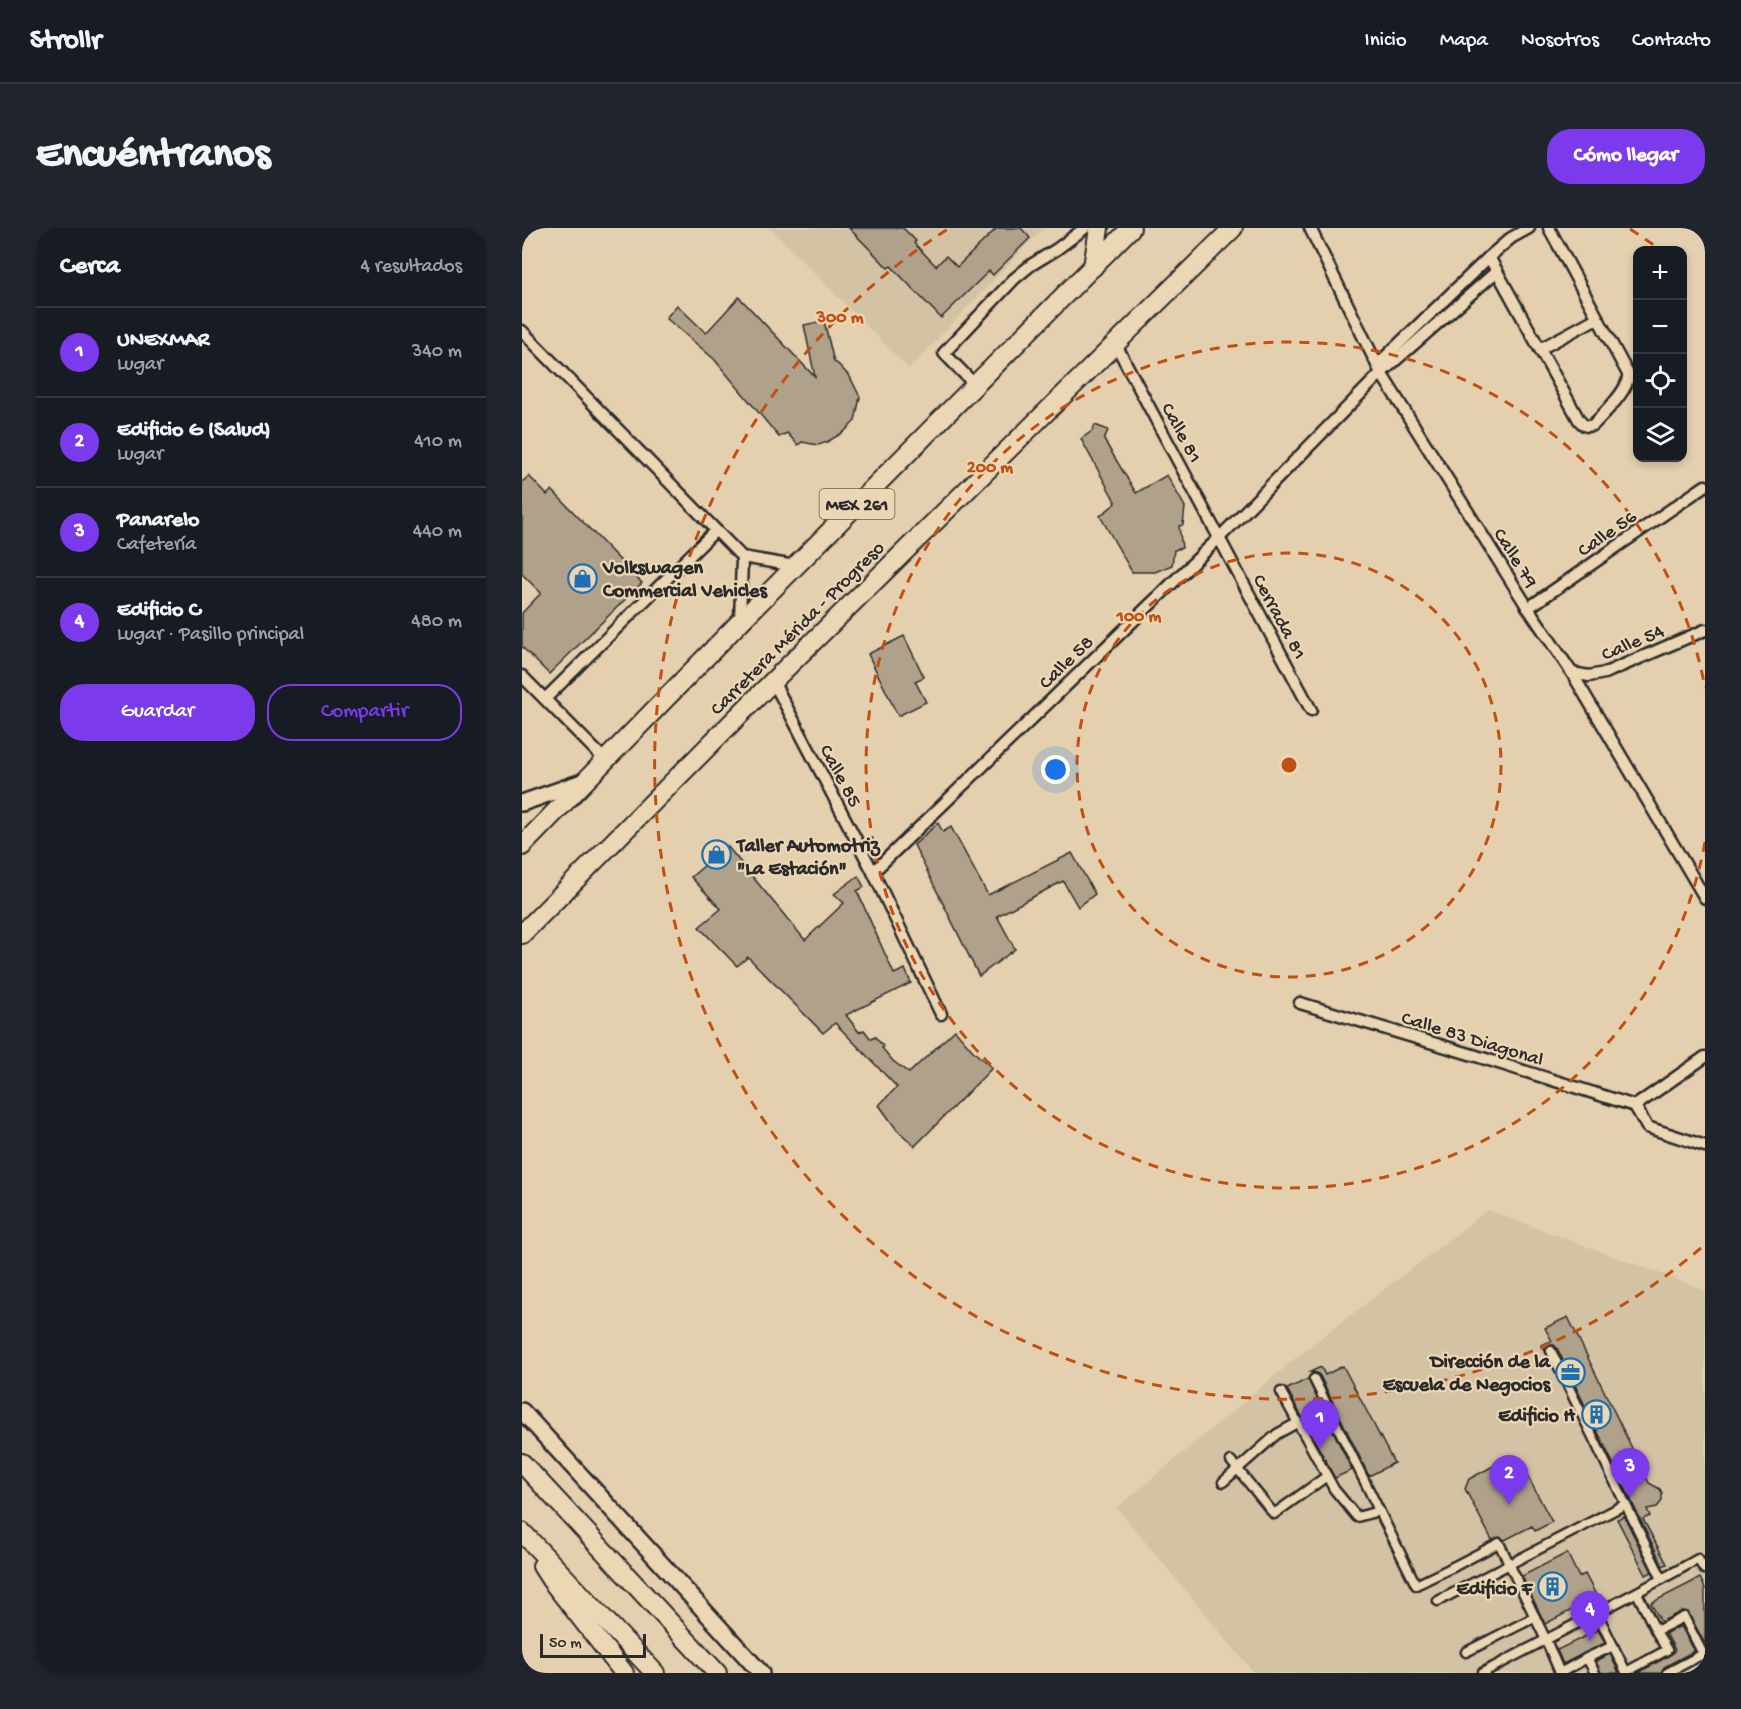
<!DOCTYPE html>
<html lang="es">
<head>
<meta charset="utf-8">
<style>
  body { margin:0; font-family:"Gochi Hand",sans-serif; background:#20242c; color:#f1f3f6 }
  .controls { position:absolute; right:18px; top:18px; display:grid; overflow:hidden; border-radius:12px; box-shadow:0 3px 9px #0003 }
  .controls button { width:54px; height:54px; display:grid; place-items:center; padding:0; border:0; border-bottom:2px solid #363941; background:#171b24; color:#f1f3f6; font:30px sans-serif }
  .scale { position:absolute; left:18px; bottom:15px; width:106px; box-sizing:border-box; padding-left:6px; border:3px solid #2b2b2b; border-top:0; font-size:16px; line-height:21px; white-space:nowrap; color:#2b2b2b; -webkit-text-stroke:4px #ecd7b5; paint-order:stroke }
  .you { position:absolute; left:534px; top:542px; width:21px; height:21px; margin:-15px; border:4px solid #fff; border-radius:50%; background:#1a73e8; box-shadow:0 0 0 9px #1a73e833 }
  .badge { display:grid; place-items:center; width:39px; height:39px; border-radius:50%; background:#7c3aed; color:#fff; font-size:20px; font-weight:700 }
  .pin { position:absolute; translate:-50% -50px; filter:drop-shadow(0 2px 3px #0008) }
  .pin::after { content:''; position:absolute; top:32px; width:21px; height:18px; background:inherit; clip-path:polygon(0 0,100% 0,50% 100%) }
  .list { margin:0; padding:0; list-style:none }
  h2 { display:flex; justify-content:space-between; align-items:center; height:78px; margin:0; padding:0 24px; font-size:26px }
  h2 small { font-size:20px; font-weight:400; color:#9ea1a6 }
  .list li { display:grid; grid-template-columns:39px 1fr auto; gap:18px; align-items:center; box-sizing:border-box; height:90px; padding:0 24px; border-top:2px solid #363941 }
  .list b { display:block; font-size:22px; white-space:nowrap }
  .list p { margin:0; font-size:20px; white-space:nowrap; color:#9ea1a6 }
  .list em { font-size:20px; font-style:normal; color:#9ea1a6 }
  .actions { display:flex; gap:12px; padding:18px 24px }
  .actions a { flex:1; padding:14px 0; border:2px solid #7c3aed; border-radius:24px; text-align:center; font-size:21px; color:#7c3aed }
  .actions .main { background:#7c3aed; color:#fff }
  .icon { flex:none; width:33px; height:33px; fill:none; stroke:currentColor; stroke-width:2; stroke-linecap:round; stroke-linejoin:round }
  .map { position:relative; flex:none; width:1183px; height:1445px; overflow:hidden; border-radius:24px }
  header { display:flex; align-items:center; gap:36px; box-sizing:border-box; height:84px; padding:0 30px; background:#171b24; border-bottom:2px solid #363941 }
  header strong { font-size:28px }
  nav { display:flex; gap:33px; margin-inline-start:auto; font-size:21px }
  .intro { display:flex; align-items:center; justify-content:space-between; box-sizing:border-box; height:144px; padding:0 36px }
  h1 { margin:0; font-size:42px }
  .button { padding:15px 27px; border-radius:24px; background:#7c3aed; color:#fff; font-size:21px; font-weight:700 }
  main { display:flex; gap:36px; padding:0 36px }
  aside { flex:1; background:#171b24; border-radius:24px; box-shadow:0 3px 9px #0003 }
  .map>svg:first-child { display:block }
  .built { fill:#d4c2a4 }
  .building { fill:#b0a28a; stroke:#2b2b2b; stroke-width:1.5 }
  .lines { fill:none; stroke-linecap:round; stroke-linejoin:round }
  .pedestrian-casing { stroke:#2b2b2b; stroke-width:13 }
  .minor-casing { stroke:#2b2b2b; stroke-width:15 }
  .secondary-casing { stroke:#2b2b2b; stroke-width:20 }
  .trunk-casing { stroke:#2b2b2b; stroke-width:22 }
  .pedestrian { stroke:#ecd7b5; stroke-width:8 }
  .minor { stroke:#ecd7b5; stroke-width:10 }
  .secondary { stroke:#ecd7b5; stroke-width:15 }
  .trunk { stroke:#ecd7b5; stroke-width:18 }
  .ring { fill:none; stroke:#c25012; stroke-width:3; stroke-dasharray:10 8 }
  .labels { text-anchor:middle; stroke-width:4.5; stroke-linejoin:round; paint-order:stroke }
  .shield { fill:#ecd7b5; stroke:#655f54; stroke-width:1.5 }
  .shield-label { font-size:18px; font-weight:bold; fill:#2b2b2b }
  .street-label { font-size:20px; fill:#2b2b2b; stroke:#ecd7b5 }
  .poi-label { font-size:20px; font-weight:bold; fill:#2b2b2b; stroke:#ecd7b5; text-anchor:end }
  .centre { fill:#c25012; stroke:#ecd7b5; stroke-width:3 }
  .ring-label { font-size:18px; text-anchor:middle; font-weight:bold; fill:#c25012; stroke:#ecd7b5; stroke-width:4.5; stroke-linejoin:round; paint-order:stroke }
</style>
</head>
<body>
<header>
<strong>Strollr</strong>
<nav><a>Inicio</a><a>Mapa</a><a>Nosotros</a><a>Contacto</a></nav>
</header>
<div class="intro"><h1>Encuéntranos</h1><a class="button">Cómo llegar</a></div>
<main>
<aside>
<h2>Cerca<small>4 resultados</small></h2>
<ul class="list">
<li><span class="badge">1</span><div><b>UNEXMAR</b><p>Lugar</p></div><em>340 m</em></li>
<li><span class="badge">2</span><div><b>Edificio G (Salud)</b><p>Lugar</p></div><em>410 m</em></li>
<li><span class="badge">3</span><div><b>Panarelo</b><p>Cafetería</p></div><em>440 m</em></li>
<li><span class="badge">4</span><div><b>Edificio C</b><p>Lugar · Pasillo principal</p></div><em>480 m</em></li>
</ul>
<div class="actions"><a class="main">Guardar</a><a>Compartir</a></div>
</aside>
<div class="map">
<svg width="1183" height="1445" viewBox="0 0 1183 1445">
  <rect width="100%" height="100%" fill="#e4d0af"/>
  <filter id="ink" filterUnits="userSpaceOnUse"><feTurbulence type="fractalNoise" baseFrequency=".0167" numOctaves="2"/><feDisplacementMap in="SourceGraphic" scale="12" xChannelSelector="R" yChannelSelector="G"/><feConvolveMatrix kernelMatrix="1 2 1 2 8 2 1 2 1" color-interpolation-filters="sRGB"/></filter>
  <g filter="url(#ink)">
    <g class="built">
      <polygon points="248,0 521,0 387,141"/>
      <polygon points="966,982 1183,1062 1183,1445 732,1445 595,1280 786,1120"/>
    </g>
    <g class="building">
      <polygon points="327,0 381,0 394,13 392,15 414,38 424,28 435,39 475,0 499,0 508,10 471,47 467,43 419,90 369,38 366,40"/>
      <polygon points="217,69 293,149 282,97 302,93 312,134 316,136 328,149 338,169 333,193 322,204 305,214 296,217 280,214 276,217 265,205 257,209 192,131 144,90 155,77 184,105"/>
      <polygon points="573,197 586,202 582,212 614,265 645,247 663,279 661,297 657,298 660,320 652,322 650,337 633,344 610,344 578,288 594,275 559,211 570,203"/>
      <polygon points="7,248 25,267 30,262 120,355 27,446 0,419 0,385 19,365 0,346 0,254"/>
      <polygon points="382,408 402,449 393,453 404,474 376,488 346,426"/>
      <polygon points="416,595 421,604 429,599 466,667 550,625 573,666 556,679 541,653 475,688 493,721 457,748 392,617"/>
      <polygon points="205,618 283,712 322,675 312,666 336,648 342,659 335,663 372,746 383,741 389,755 324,787 337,804 342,802 349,811 353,809 361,818 360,820 371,833 387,845 433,802 451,823 470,840 393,918 375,902 357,877 375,859 313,795 301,805 226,729 215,738 177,699 199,681 169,649"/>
      <polygon points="1046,1089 1127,1255 1138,1261 1140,1265 1140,1273 1135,1279 1125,1281 1128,1288 1121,1291 1145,1336 1141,1338 1035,1120 1032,1117 1027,1117 1023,1123 1019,1117 1030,1113 1023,1100"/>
      <polygon points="821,1138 872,1235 847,1248 798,1148 795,1145 788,1144 799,1139 803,1147"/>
      <polygon points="786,1151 830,1242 813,1250 765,1161"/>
      <polygon points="986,1230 989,1238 994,1235 1001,1249 1005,1247 1030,1294 1013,1303 1010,1298 983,1312 977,1309 970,1312 943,1261 947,1251"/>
      <polygon points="1102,1288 1130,1344 1124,1347 1095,1291"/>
      <polygon points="1045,1325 1057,1349 1063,1346 1075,1369 1023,1396 1000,1348"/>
      <polygon points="1178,1350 1183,1360 1183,1416 1166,1384 1160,1383 1139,1394 1129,1375"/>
      <polygon points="1159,1398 1172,1423 1142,1439 1139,1445 1116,1445 1150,1426 1153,1422 1144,1405"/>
      <polygon points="1076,1402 1083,1415 1041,1436 1035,1422"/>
      <polygon points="1088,1426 1097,1445 1079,1445 1074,1433"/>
    </g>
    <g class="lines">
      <defs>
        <g id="pedestrian">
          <polyline points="1029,1123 1140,1351"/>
          <polyline points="792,1151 894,1357 933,1338"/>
          <polyline points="759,1164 812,1261 835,1289 857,1283"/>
          <polyline points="709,1233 752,1286 805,1248"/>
          <polyline points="701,1254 755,1206 775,1195"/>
          <polyline points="929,1340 977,1315 1024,1412 1038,1445"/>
          <polyline points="1115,1365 1134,1403 1162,1389 1181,1426"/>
          <polyline points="916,1373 1104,1276"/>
          <polyline points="1075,1385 1104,1444 1145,1422 1134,1403"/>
          <polyline points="944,1424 1013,1389"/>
          <polyline points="1065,1430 1091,1418"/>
          <polyline points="960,1445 1140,1351 1176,1331 1182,1341 1183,1340"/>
          <polyline points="1038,1445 1065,1430 1073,1445"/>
          <polyline points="1145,1445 1181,1426 1183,1429"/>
        </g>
        <g id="minor">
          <polyline points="788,0 859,145 1006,380 1050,445 1183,670"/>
          <path d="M1007 0 989 10 967 29 1057 192C1062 198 1064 199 1071 197 1081 186 1108 162 1106 146L1027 0"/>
          <polyline points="0,103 220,329 273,338"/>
          <polyline points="593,115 789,482"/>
          <polyline points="1018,121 1075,90"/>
          <polyline points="855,137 967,29"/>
          <polyline points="453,157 422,125 492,51 509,37 535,21 563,0"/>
          <polyline points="1006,380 1183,258"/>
          <polyline points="218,394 220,329"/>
          <polyline points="1050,445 1067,448 1083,445 1183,402"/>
          <polyline points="0,448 84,533"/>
          <polyline points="251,453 351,644 419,786"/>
          <polyline points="23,471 193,303"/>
          <polyline points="351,644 697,310 859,145 975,43"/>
          <polyline points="778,775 951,827 1113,878"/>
          <polyline points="1113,878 1183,829"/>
          <polyline points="1113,878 1125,899 1183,918"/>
        </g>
        <g id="secondary">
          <polyline points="0,575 63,553"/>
          <polyline points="0,1183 239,1445"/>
        </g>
        <g id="trunk">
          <polyline points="571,39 577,0"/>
          <polyline points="0,618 218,394 609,0"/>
          <polyline points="0,706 251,453 711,0"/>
          <polyline points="0,1235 195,1445"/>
          <polyline points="0,1304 133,1445"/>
          <polyline points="20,1338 29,1352 102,1445"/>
        </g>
      </defs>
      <use href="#pedestrian" class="pedestrian-casing"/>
      <use href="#minor" class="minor-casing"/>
      <use href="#secondary" class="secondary-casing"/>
      <use href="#trunk" class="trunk-casing"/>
      <use href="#pedestrian" class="pedestrian"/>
      <use href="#minor" class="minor"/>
      <use href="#secondary" class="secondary"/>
      <use href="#trunk" class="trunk"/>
    </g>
  </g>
  <g class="ring">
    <circle cx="767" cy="537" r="212"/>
    <path d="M1183 614A423 423 0 1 1 1183 460"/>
    <path d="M1179 1020A635 635 0 1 1 426 1M1108 1A635 635 0 0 1 1136 20"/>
  </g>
  <defs>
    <symbol id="shop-ring" viewBox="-11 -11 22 22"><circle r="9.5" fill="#ecd7b5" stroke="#1f6fb2" stroke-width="1.5"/><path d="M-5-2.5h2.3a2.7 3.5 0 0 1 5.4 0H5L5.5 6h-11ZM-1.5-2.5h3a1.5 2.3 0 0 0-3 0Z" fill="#1f6fb2"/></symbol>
    <symbol id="office-ring" viewBox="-11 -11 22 22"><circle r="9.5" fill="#ecd7b5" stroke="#1f6fb2" stroke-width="1.5"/><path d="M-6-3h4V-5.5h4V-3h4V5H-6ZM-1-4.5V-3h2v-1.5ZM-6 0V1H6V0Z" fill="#1f6fb2"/></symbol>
    <symbol id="building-ring" viewBox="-11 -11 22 22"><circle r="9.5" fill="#ecd7b5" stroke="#1f6fb2" stroke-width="1.5"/><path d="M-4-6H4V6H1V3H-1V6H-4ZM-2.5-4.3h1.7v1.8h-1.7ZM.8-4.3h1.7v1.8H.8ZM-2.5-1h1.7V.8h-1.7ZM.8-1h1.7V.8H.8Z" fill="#1f6fb2"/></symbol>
  </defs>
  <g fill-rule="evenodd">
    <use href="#shop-ring" x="44" y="334" width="33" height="33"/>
    <use href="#shop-ring" x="178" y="610" width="33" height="33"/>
    <use href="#office-ring" x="1032" y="1128" width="33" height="33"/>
    <use href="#building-ring" x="1058" y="1170" width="33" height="33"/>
    <use href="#building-ring" x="1014" y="1342" width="33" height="33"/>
  </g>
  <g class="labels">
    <rect class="shield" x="297.5" y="261" width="75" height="30" rx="4.5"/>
    <g class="shield-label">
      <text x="335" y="282">MEX 261</text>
    </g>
    <g class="street-label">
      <text transform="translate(661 204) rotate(62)" y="7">Calle 81</text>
      <text transform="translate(1084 304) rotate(-35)" y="7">Calle 56</text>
      <text transform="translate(995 329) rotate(58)" y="7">Calle 79</text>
      <text transform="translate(759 388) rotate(62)" y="7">Cerrada 81</text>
      <text transform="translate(274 399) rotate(-45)" y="7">Carretera Mérida - Progreso</text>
      <text transform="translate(1110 413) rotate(-23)" y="7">Calle 54</text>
      <text transform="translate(543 433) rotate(-44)" y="7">Calle 58</text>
      <text transform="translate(320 547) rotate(62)" y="7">Calle 85</text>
      <text transform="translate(951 809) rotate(17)" y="7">Calle 83 Diagonal</text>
    </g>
    <g class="poi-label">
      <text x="81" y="345" text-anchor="start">Volkswagen<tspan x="81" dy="23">Commercial Vehicles</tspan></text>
      <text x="215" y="623" text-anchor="start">Taller Automotriz<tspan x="215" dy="23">"La Estación"</tspan></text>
      <text x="1028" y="1139">Dirección de la<tspan x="1028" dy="23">Escuela de Negocios</tspan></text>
      <text x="1053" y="1193">Edificio H</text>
      <text x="1010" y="1366">Edificio F</text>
    </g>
  </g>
  <circle cx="767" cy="537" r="9" class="centre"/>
  <g class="ring-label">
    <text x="318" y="94">300 m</text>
    <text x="468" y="244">200 m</text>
    <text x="617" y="393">100 m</text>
  </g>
</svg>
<div class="controls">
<button>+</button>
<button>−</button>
<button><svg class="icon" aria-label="locate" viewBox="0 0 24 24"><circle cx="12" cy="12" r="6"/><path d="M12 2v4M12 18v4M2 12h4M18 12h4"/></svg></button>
<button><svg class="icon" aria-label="layers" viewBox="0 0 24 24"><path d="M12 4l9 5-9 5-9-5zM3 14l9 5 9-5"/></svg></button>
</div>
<div class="scale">50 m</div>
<div class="you"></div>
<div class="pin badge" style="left:798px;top:1221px">1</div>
<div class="pin badge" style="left:987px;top:1277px">2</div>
<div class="pin badge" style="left:1108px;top:1270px">3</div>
<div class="pin badge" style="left:1068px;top:1413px">4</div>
</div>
</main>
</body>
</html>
